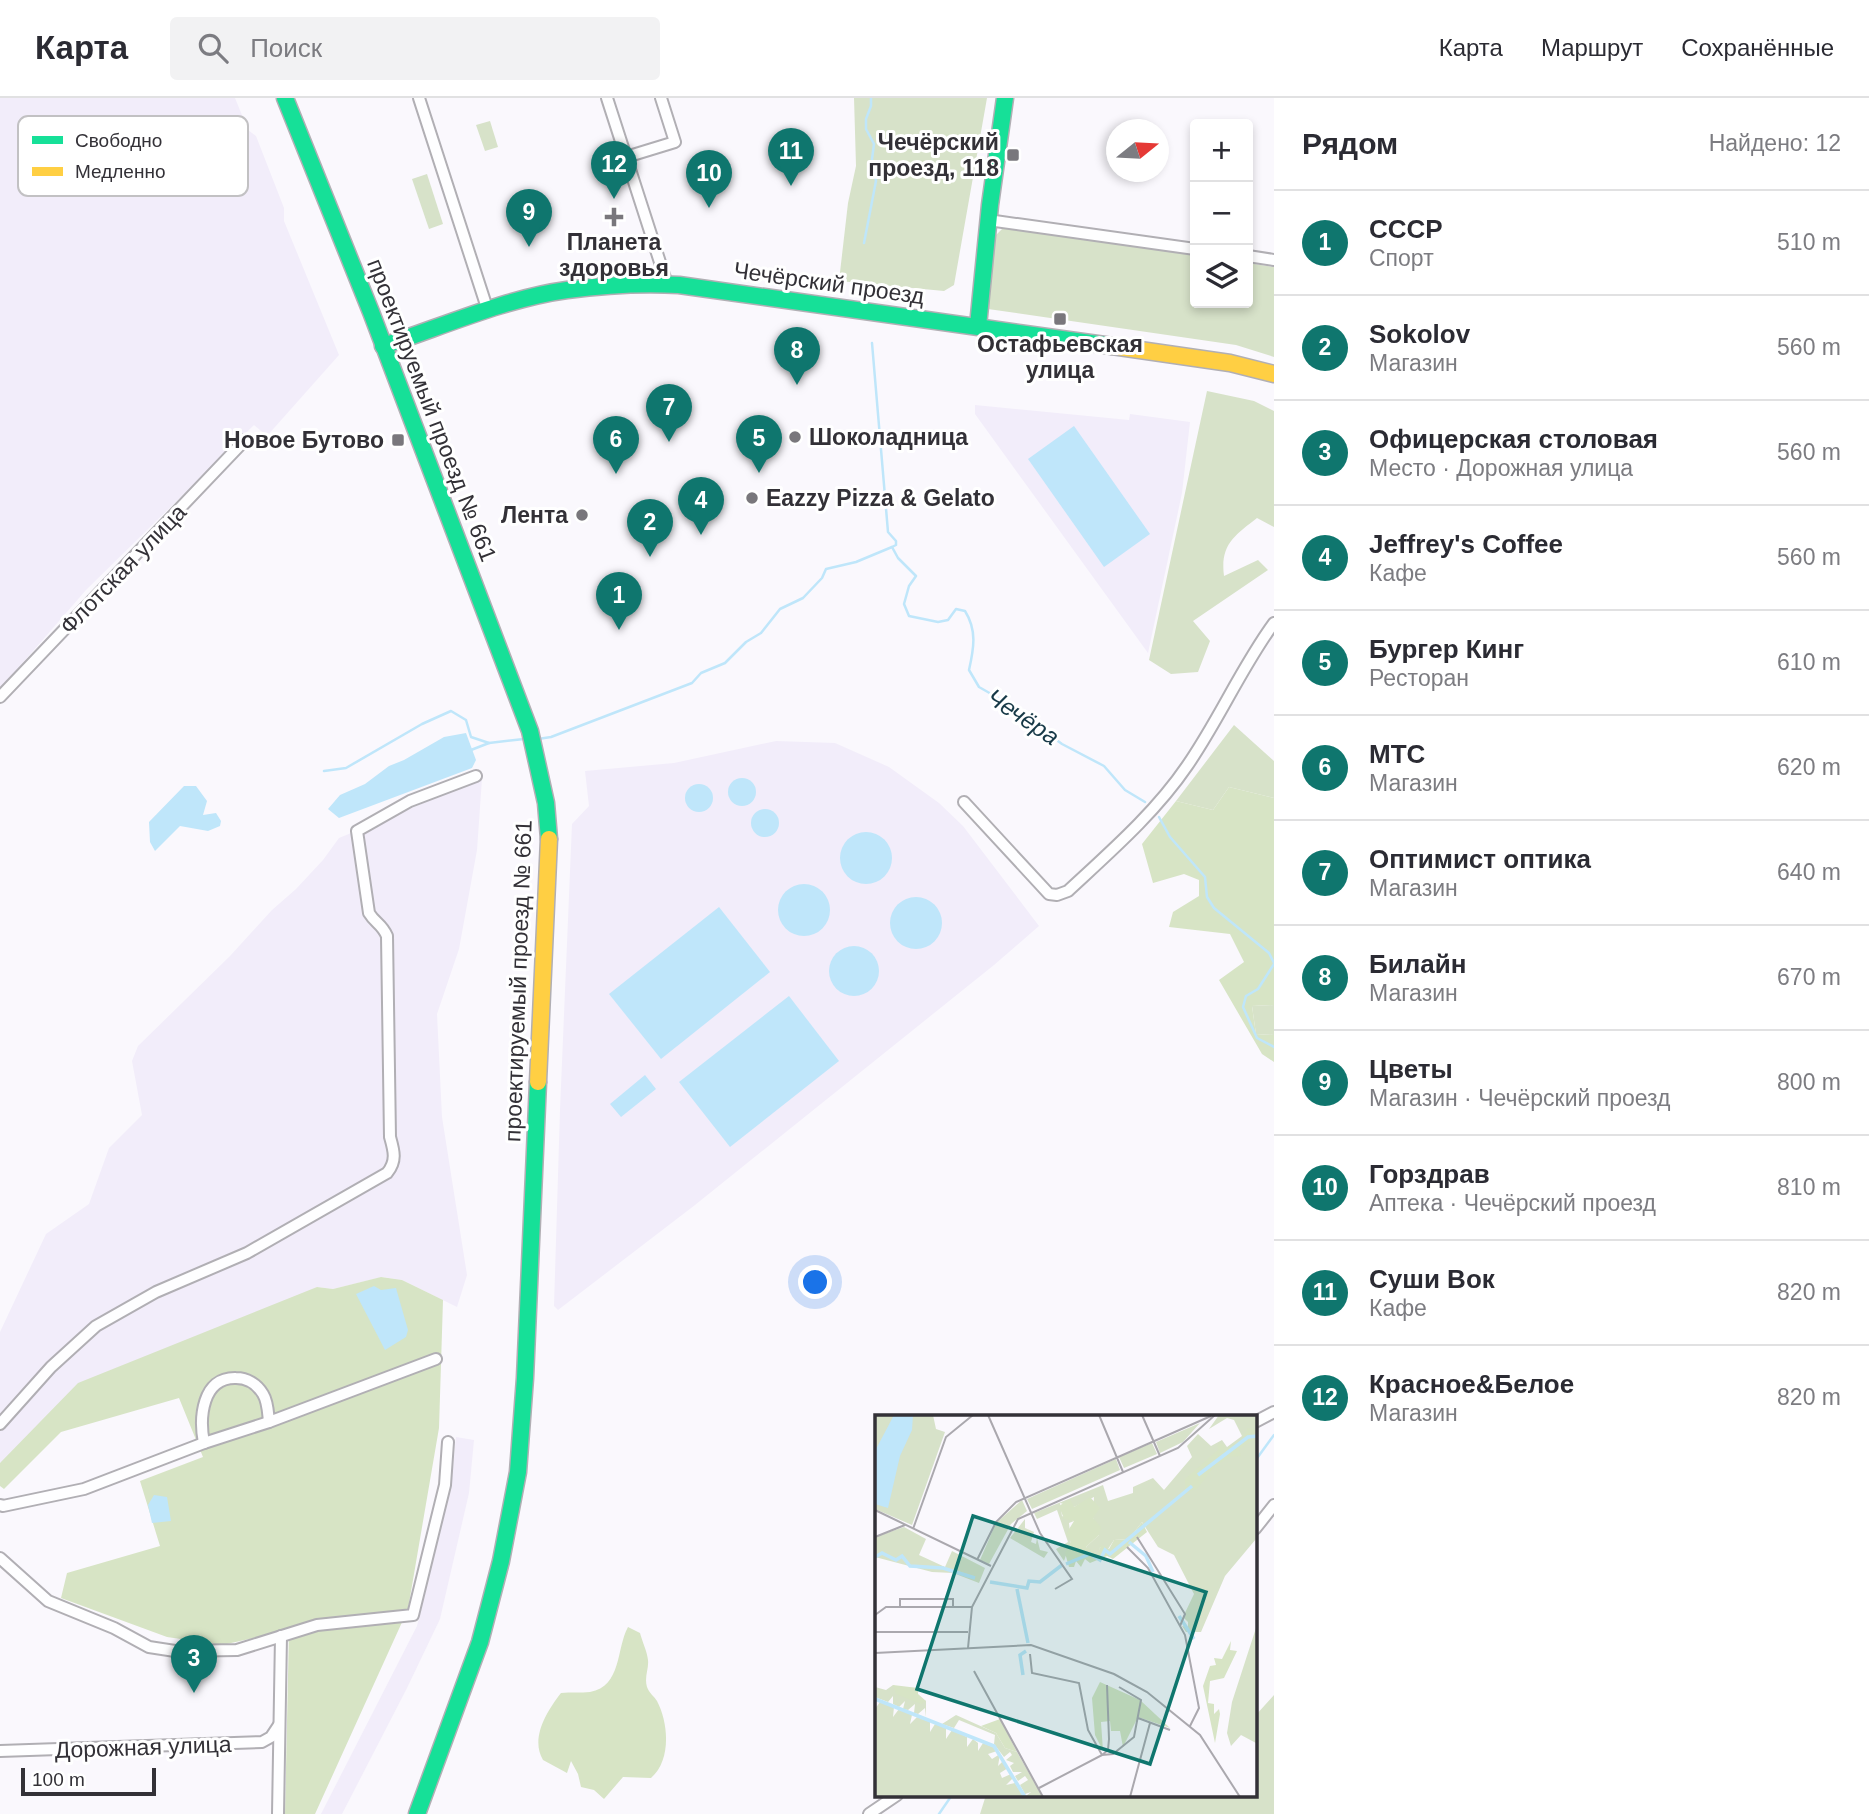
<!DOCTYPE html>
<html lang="ru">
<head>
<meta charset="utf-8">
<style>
  body { margin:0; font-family:Helvetica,sans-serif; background:#f2f2f3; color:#2b2b33 }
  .controls { position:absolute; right:21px; top:21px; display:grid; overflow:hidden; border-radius:7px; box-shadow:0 4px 10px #0003 }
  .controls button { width:63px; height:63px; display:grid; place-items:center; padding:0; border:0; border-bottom:2px solid #e1e1e2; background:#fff; color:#2b2b33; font:35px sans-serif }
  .compass { position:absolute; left:1106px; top:21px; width:63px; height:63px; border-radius:50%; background:#fff; box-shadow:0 4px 10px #0003; rotate:72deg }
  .scale { position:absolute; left:21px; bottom:18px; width:135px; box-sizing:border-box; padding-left:7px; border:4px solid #333137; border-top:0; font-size:19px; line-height:24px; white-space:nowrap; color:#333137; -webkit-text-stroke:5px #fff; paint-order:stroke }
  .you { position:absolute; left:816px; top:1185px; width:24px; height:24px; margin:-18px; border:5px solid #fff; border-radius:50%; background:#1a73e8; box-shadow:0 0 0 10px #1a73e833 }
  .badge { display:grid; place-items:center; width:46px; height:46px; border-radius:50%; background:#0f766e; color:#fff; font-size:23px; font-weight:700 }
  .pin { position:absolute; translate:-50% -58px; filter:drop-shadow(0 2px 4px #0008) }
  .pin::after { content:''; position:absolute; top:37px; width:24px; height:21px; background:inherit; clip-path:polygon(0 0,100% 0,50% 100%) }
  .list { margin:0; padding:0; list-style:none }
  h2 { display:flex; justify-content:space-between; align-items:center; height:91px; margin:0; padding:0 28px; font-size:30px }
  h2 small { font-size:23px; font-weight:400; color:#7c7c81 }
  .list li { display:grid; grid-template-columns:46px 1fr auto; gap:21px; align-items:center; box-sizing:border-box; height:105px; padding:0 28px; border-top:2px solid #e1e1e2 }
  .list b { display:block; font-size:26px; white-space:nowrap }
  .list p { margin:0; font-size:23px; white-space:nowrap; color:#7c7c81 }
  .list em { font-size:23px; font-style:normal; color:#7c7c81 }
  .icon { flex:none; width:38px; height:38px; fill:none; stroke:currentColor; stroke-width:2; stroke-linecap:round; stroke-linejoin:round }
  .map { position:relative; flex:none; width:1274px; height:1716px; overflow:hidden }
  header { display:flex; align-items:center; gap:42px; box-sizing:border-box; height:98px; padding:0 35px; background:#fff; border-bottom:2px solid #e1e1e2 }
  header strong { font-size:33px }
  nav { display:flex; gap:38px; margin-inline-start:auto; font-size:24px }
  .search { width:490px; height:63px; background:#f2f2f3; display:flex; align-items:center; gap:18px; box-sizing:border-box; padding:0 24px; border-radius:7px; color:#7c7c81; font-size:26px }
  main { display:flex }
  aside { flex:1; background:#fff }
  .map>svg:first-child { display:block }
  .built { fill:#f2edfa }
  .green { fill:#d7e2c9 }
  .forest { fill:#d7e4c5 }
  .water { fill:#bfe6fa }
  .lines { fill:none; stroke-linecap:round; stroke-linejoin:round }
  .stream { stroke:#bfe6fa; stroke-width:2.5 }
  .street-casing { stroke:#b1afb4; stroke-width:14 }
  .fast-casing { stroke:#b1afb4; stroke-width:19 }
  .slow-casing { stroke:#b1afb4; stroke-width:19 }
  .street { stroke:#fefeff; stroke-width:10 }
  .fast { stroke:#16e098; stroke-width:16 }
  .slow { stroke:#ffcf43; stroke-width:16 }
  .poi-dot { fill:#79777c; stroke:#fff; stroke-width:2.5 }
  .labels { text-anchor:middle; stroke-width:6; stroke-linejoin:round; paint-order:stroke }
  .poi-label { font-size:23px; font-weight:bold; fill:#333137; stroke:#fff; text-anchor:end }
  .street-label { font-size:23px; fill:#333137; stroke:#fff }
  .water-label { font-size:24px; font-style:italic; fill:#173947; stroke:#fff }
  .inset-river { fill:none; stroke:#bfe6fa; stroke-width:3.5 }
  .inset-road { fill:none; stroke:#aaa8ae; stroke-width:2 }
  .view { fill:#0f766e; fill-opacity:0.15; stroke:#0f766e; stroke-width:3.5 }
  .inset-edge { fill:none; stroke:#333137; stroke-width:3.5 }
  .key { fill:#fff; stroke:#c2c1c3; stroke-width:2 }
  .key-label { font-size:19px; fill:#333137 }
</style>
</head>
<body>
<header>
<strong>Карта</strong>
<div class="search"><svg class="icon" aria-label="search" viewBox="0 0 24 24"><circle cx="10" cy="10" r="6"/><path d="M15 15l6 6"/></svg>Поиск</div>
<nav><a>Карта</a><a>Маршрут</a><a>Сохранённые</a></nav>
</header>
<main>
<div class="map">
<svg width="1274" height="1716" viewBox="0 0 1274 1716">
  <rect width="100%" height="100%" fill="#faf8fd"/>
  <g class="built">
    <polygon points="0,0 235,0 248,32 256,38 284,110 284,123 339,257 267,338 254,327 86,492 0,591"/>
    <polygon points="975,307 1129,322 1130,316 1190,324 1182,395 1148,555 975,316"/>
    <polygon points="776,643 835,645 889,669 939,705 963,728 1039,828 994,867 695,1107 558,1212 554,1208 560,1012 572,726 589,708 585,673 674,665"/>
    <polygon points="482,681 477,752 459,851 437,916 442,1019 467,1177 457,1209 402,1182 382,1179 333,1191 317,1189 0,1365 0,1234 46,1136 89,1106 109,1050 142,1017 132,963 138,948 230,858 272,812 296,791 323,762 339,740"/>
    <polygon points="456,1339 474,1342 469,1395 440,1521 407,1590 342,1716 321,1716 417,1528 451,1390"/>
  </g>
  <g class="green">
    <polygon points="854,0 987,0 954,187 944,193 839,183 848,105 856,68"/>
    <polygon points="490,23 498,49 485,53 476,27"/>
    <polygon points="427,76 443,126 429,131 412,81"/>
    <polygon points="1010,129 1195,157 1195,205 1248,205 1248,165 1274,169 1274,259 1236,247 988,211 996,137 1002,131"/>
    <path d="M1207 293 1254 303 1274 313V429L1257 420C1234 438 1220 447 1224 478L1258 462 1268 472 1193 523 1210 543 1198 574 1171 576 1149 562Z"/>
    <polygon points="1234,627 1274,663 1274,700 1229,689 1213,712 1176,703"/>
    <polygon points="1274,907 1274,937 1256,936 1252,908"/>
    <polygon points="1274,1597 1274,1716 980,1716 986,1697 1255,1697 1255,1618"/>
  </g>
  <g class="forest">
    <polygon points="1229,689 1274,700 1274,907 1252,908 1256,936 1274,937 1274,964 1262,956 1219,882 1244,864 1230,836 1169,829 1173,814 1199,798 1199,782 1184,776 1153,785 1142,746 1176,703 1213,712"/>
    <polygon points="381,1179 402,1182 443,1202 439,1330 408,1511 315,1716 285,1716 289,1532 222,1547 167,1539 61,1500 67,1475 160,1448 140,1383 203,1359 179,1300 61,1334 4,1391 0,1388 0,1365 78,1285 317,1189 333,1191"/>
    <path d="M628 1529 640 1535C642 1543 647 1553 648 1562 649 1571 644 1579 647 1589 649 1595 654 1598 657 1603 669 1626 671 1663 651 1680L623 1679 604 1701 594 1692 581 1689 578 1676 571 1663 567 1675 543 1662C530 1640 547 1613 561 1595 571 1594 581 1595 590 1594 622 1588 616 1551 628 1529Z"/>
  </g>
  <g class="water">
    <polygon points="1074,328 1150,436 1104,469 1028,361"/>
    <polygon points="466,635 476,662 472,670 339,720 328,711 340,697 365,686 389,668 404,662 444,639"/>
    <circle cx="742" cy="694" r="14"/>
    <circle cx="699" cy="700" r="14"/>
    <polygon points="184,688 196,688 207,703 203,717 216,715 221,723 220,728 208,733 180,728 155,753 150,744 149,724"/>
    <circle cx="765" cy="725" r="14"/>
    <circle cx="866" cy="760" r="26"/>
    <circle cx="804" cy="812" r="26"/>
    <circle cx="916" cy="825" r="26"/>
    <polygon points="719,809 770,874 661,961 609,896"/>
    <circle cx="854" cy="873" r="25"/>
    <polygon points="789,898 839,963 730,1049 679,984"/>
    <polygon points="645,977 656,991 621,1019 610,1006"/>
    <polygon points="374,1188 381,1192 396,1190 408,1232 406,1239 385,1252 356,1196"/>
    <polygon points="154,1397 167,1399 171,1423 152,1425 148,1407"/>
  </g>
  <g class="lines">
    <g class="stream">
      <polyline points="864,145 876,83 872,61 874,46 866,31 866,21 871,8 871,0"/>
      <path d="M872 245 888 434 896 443V447L892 449 898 460 916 478 909 488 904 506 909 518 938 524 948 522 956 511 965 513C977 532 974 550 969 572L979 589 1000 601 1062 646 1104 668 1125 692 1145 704"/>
      <polyline points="538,641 551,639 692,585 701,575 725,565 746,544 761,535 780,511 803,500 822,480 826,471 856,464 892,449"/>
      <polyline points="471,652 489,645 524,641"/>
      <polyline points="324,673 346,670 422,626 451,613 466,622 471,639 489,645"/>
      <polyline points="1159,719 1170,739 1205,779 1207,799 1214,810 1269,855 1274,865"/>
      <polyline points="1274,866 1258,891 1246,898 1243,909 1257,940 1274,949"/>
      <polyline points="1255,1363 1274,1337"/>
      <polyline points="939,1716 952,1697"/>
    </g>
    <defs>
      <g id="street">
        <polyline points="419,0 488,213"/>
        <polyline points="607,0 667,186"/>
        <polyline points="626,59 675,44 661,0"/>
        <polyline points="988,122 1195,151"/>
        <polyline points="1248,158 1274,162"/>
        <polyline points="0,599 245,342"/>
        <path d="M964 704 1049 796 1057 797 1068 793C1110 754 1155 715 1187 668 1219 622 1241 570 1274 525"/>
        <polyline points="1255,1324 1274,1314"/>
        <path d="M0 1326 51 1269 96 1228 156 1194 247 1155 387 1075C397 1063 394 1053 390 1039L387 838C382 826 375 825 369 815L357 733 410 703 476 678"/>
        <path d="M204 1345C199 1320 202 1279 236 1280 247 1280 257 1286 263 1296 268 1304 268 1315 269 1324"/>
        <polyline points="0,1407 3,1408 84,1391 204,1345 269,1324 436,1261"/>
        <polyline points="1255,1431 1274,1407"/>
        <polyline points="0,1460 48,1503 114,1530 149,1549 175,1553 237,1552 317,1527 413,1517 445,1387 448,1344"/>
        <polyline points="0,1653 262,1644 271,1639 279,1627"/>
        <polyline points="278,1716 281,1538"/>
        <polyline points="869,1716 897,1697"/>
      </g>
      <g id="fast">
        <polyline points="285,0 371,214 530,633 546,705 549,741"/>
        <polyline points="978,228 990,107 1005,0"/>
        <path d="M383 248C441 229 507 200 567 192 605 187 641 185 679 187L1112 248"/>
        <polyline points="417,1716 480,1544 501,1463 518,1374 525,1280 538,984"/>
      </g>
      <g id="slow">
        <polyline points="1112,248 1230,265 1274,276"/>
        <polyline points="538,984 549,741"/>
      </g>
    </defs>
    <use href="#street" class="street-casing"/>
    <use href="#fast" class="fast-casing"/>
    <use href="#slow" class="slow-casing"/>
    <use href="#street" class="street"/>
    <use href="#fast" class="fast"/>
    <use href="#slow" class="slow"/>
  </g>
  <g class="poi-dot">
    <rect x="1006" y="50" width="14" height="14" rx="3.5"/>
    <path d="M610.5 108.5h7v7h7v7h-7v7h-7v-7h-7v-7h7z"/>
    <rect x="1053" y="214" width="14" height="14" rx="3.5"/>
    <circle cx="795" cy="339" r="7"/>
    <rect x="391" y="335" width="14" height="14" rx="3.5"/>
    <circle cx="752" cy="400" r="7"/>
    <circle cx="582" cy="417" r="7"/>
  </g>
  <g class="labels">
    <g class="poi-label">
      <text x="999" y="52">Чечёрский<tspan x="999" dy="26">проезд, 118</tspan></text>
      <text x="614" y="152" text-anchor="middle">Планета<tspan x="614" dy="26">здоровья</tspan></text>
      <text x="1060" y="254" text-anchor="middle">Остафьевская<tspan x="1060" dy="26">улица</tspan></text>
      <text x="809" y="347" text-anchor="start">Шоколадница</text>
      <text x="384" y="350">Новое Бутово</text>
      <text x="766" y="408" text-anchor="start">Eazzy Pizza &amp; Gelato</text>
      <text x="568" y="425">Лента</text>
    </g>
    <g class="street-label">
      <text transform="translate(829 185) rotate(8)" y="8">Чечёрский проезд</text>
      <text transform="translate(432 312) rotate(69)" y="8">проектируемый проезд № 661</text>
      <text transform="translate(123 471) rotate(-46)" y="8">Флотская улица</text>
      <text transform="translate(518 883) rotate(-88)" y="8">проектируемый проезд № 661</text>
      <text transform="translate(143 1649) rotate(-2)" y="8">Дорожная улица</text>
    </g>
    <g class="water-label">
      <text transform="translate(1023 619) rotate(34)" y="8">Чечёра</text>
    </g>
  </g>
  <g transform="translate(875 1317)">
    <rect width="382" height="382" fill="#faf8fd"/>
    <path d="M0 0H58L61 14 70 17 37 110 0 94ZM344 0H381V124L350 161 326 217H311L307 211 313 212V207L308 202 319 179 299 140 283 132 267 107 254 124 239 125 233 134 225 132 224 145 220 144 211 132 224 120 218 103 219 82 199 92 185 88 187 101 199 106 194 108 196 126 189 146 181 134 193 127 182 95 162 104 159 98 228 70 233 86 258 78V72L278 63 289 75 317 42 312 31 323 19 336 31 347 25 352 32 367 21 359 5 352 3 334 14ZM325 8 308 27 285 38 281 27ZM277 28 282 39 249 53 244 42ZM241 44 245 55 157 94 152 84ZM147 85 152 96 136 109 114 149 105 145 121 108ZM150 104V113L159 117 156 127 161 129 162 123 165 135 173 137 169 143 135 123ZM29 112 51 124 44 140 70 152 77 136 110 153 104 168 78 158 57 157 0 142V122ZM381 213V328L366 320 356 331 352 318 357 287ZM18 270 51 286V302L50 293 43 299 39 298 40 289 33 295 28 294 30 286 24 292 18 289V281L13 287 0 282V272L11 275ZM5 287 19 292 18 302 24 294 37 300 35 309 42 302 55 307V317L60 309 71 313V324L77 315 92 322V332L98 324 103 328V336L108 328 120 333 122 336 113 339 117 344 125 339 123 351 128 346 133 353 125 358 127 363 136 359 138 363 131 370 140 368 148 381H0V294ZM81 300 121 318 130 333 142 337 167 381H151L156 377 150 379 145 370 153 365 150 361 143 366 140 361 147 357H138L135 351 139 348 131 345 137 340 135 337 129 342 119 329 120 320 84 305 79 313 67 309Z" fill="#d7e2c9"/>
    <path d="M373 13 381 16V23L364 34 366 41 354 42 338 53 322 74 310 77V64L343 35 342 30 346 27 351 33 364 27ZM215 82 225 93 218 103 226 112 224 120 211 132 220 138 221 144 226 130 234 134 239 125 254 124 267 107 272 117 238 144 232 141 215 148 210 144 206 152 201 146 199 152H194L190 138 196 126 191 119 199 106 189 104 184 91 195 84 199 92ZM356 226 355 235 362 236 349 263 335 266 333 288 339 289V299L344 294 345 299 340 328 328 271 335 251 341 250 339 243 347 244ZM225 267 265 285 295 313 263 302 248 332 245 316H236L235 306 226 307 228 336 220 320 217 283ZM18 270 43 273V279L51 286 46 289 21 279ZM125 304 142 337 130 333 121 318 106 311Z" fill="#d7e4c5"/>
    <path d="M19 0H38L37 15 25 41 13 93 0 89V36Z" fill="#bfe6fa"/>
    <path class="inset-river" d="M323 60 373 22 382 21M254 127 271 141 278 157M0 142 7 138 21 145 27 141 35 151 68 153 100 163M191 149 215 139 225 145 230 135 235 139 317 71M115 167 152 173 154 166 165 167 187 150M142 174 153 228M304 201 319 224M148 260 145 240 151 236M0 284 119 331 150 382"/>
    <path class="inset-road" d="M113 0 165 118 197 164 180 174M224 0 248 57M267 0 285 41M0 95 116 151M38 114 71 22 98 0M0 122 30 110M262 122 310 199 305 211M252 132 273 153 310 220 324 293 315 311M102 145 121 107 141 87 336 1M25 192V184H78V192M0 200 11 192H97M0 217H93M93 233 97 192 143 104 303 33 340 0M0 238 156 230 239 259 272 277 325 320 365 382M155 239 157 258 204 268 213 315 227 340 233 335 234 324 232 270M99 256 168 382M263 303 295 315M164 373 227 340 238 339 259 322 266 285 244 272M255 382 275 308"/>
    <path class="view" d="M98 101 331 177 275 349 42 274Z"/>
    <rect width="382" height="382" class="inset-edge"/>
  </g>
  <rect x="18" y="18" width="230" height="80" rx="10" class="key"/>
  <rect x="32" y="38" width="31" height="8" fill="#16e098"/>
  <rect x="32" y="69" width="31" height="9" fill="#ffcf43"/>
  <g class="key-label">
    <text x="75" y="49">Свободно</text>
    <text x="75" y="80">Медленно</text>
  </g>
</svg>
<div class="controls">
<button>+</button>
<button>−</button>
<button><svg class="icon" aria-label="layers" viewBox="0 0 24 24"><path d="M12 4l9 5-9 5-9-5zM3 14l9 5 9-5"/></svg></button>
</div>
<svg class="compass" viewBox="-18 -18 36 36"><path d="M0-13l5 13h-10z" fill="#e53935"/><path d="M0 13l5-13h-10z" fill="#7c7c81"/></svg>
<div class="scale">100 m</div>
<div class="you"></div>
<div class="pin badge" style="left:619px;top:532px">1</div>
<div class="pin badge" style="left:650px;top:459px">2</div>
<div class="pin badge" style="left:194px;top:1595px">3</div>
<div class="pin badge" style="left:701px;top:437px">4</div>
<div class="pin badge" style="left:759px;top:375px">5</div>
<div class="pin badge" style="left:616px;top:376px">6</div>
<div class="pin badge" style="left:669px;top:344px">7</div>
<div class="pin badge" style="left:797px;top:287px">8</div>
<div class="pin badge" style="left:529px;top:149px">9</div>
<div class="pin badge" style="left:709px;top:110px">10</div>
<div class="pin badge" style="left:791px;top:88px">11</div>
<div class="pin badge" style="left:614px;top:101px">12</div>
</div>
<aside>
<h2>Рядом<small>Найдено: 12</small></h2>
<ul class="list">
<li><span class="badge">1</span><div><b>СССР</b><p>Спорт</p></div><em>510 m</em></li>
<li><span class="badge">2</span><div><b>Sokolov</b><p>Магазин</p></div><em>560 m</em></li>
<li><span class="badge">3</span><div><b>Офицерская столовая</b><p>Место · Дорожная улица</p></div><em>560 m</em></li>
<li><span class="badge">4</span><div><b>Jeffrey's Coffee</b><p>Кафе</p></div><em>560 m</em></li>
<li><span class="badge">5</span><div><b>Бургер Кинг</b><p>Ресторан</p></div><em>610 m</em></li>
<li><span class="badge">6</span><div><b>МТС</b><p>Магазин</p></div><em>620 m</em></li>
<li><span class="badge">7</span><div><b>Оптимист оптика</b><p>Магазин</p></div><em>640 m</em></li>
<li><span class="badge">8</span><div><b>Билайн</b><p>Магазин</p></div><em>670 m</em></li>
<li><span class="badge">9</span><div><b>Цветы</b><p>Магазин · Чечёрский проезд</p></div><em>800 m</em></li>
<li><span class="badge">10</span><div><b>Горздрав</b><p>Аптека · Чечёрский проезд</p></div><em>810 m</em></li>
<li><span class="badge">11</span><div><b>Суши Вок</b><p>Кафе</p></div><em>820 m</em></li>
<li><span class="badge">12</span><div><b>Красное&amp;Белое</b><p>Магазин</p></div><em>820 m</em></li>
</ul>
</aside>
</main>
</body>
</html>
